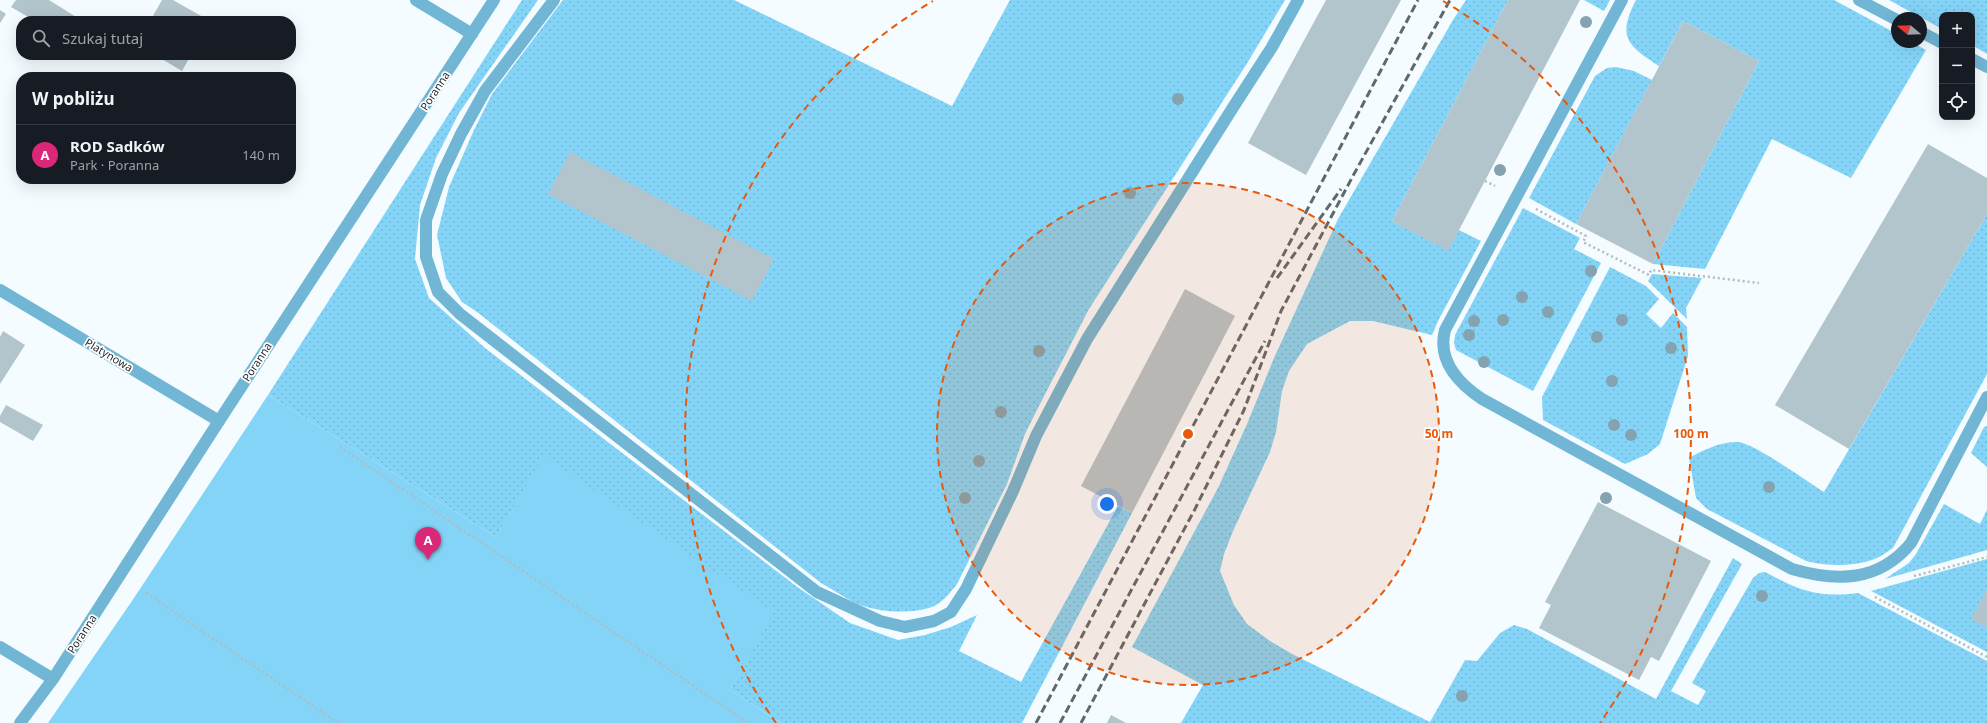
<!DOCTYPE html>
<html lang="pl">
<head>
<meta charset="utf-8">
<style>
  body { margin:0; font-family:"Noto Sans",sans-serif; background:#242831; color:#f1f3f6 }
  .controls { position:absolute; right:12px; top:12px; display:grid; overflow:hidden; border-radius:8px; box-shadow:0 4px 16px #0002 }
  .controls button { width:36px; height:36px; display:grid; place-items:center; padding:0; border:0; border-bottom:1px solid #363941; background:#171b24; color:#f1f3f6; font:20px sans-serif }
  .compass { position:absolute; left:1891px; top:12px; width:36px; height:36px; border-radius:50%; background:#171b24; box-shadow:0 4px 16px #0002; rotate:289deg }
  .you { position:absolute; left:1107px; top:504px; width:14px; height:14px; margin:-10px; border:3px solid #fff; border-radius:50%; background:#1a73e8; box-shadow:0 0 0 6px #1a73e833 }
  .badge { display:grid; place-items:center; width:26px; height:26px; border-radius:50%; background:#db2777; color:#fff; font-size:13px; font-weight:700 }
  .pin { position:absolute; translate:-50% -33px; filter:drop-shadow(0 1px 2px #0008) }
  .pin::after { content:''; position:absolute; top:21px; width:14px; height:12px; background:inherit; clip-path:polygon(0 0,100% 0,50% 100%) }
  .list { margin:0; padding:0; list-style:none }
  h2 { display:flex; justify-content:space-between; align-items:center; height:52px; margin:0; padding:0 16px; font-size:17px }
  h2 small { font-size:13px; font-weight:400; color:#9ea1a6 }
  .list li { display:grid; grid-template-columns:26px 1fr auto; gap:12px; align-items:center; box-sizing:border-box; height:60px; padding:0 16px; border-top:1px solid #363941 }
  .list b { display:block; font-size:15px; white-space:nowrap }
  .list p { margin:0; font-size:13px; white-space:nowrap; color:#9ea1a6 }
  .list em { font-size:13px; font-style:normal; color:#9ea1a6 }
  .icon { flex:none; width:22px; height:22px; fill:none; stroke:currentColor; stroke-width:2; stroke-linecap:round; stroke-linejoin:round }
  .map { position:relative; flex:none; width:1987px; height:723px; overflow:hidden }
  .search { position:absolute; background:#171b24; box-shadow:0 4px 16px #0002; left:16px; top:16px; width:280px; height:44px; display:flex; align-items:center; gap:10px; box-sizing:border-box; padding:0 14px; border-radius:16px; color:#9ea1a6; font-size:15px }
  .panel { position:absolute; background:#171b24; box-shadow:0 4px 16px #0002; left:16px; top:72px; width:280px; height:112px; border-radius:16px }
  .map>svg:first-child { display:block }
  .grass { fill:url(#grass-dots) }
  .garden { fill:#84d4f8 }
  .building { fill:#b2c4cc }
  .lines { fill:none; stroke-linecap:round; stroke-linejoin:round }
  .path { stroke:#b2babd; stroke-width:2.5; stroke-dasharray:2 3; stroke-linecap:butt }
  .minor { stroke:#71b6d4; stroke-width:12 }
  .rail { stroke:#61686b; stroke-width:3; stroke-dasharray:8 4; stroke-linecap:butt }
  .tree { fill:#84a2af }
  .ring { fill:none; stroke:#e8590c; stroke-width:2; stroke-dasharray:7 5 }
  .labels { text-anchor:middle; stroke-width:3.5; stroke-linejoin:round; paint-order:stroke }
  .street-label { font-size:11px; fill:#262d30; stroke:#fff }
  .centre { fill:#e8590c; stroke:#fff; stroke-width:2 }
  .ring-label { font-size:12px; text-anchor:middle; font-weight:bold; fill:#e8590c; stroke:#fff; stroke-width:3.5; stroke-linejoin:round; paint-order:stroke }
</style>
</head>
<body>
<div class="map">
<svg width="1987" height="723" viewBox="0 0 1987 723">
  <defs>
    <pattern id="grass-dots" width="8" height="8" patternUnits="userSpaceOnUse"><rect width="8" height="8" fill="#84d4f8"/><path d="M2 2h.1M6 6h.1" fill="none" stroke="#72b6d5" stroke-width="1.8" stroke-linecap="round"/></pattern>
  </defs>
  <rect width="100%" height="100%" fill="#f4fcff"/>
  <g class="grass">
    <polygon points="522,0 538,0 459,113 436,158 420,205 415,259 429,298 485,348 796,586 850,623 898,640 925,635 951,627 977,615 959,651 1021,682 1118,506 1132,513 1022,723 781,723 730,690 773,612 544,457 496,537 268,395"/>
    <path d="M563 0H734L952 106 1010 0H1285L1246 65 1089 309 1040 404 1025 434 1007 484 957 584C950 593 942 603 932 607 909 615 874 612 853 602 842 596 832 589 821 583L477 312 462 302 446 278 437 235 449 187 474 130 492 94Z"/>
    <path d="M1466 0H1508L1392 221 1448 250 1459 230 1481 241 1439 319 1432 335 1373 321H1350L1307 344 1289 371 1282 391 1276 432 1270 452 1233 531 1224 554 1220 571 1234 605 1247 624 1270 641 1292 654 1430 722 1465 660 1477 661 1500 633 1514 625 1527 629 1656 699 1733 558 1742 564 1671 691 1698 705 1706 691 1692 683 1753 578 1759 573 1765 572C1801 591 1817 598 1858 593L1987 661V723H1181L1203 685 1132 647 1218 488 1247 424 1274 358 1338 219 1453 20Z"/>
    <polygon points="1584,0 1610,0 1604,11"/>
    <path d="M1636 0H1834L1897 34V42H1911L1926 50 1851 178 1772 139 1705 269 1653 264 1759 61 1683 21 1659 66C1627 45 1617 37 1636 0Z"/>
    <polygon points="1889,0 1987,0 1987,54 1972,45 1972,15 1942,15 1942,29"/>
    <polygon points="1616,67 1634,71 1652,80 1576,224 1529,198 1595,76 1607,68"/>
    <polygon points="1523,208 1580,238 1574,249 1601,263 1533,391 1456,350 1454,343 1455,335"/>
    <path d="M1987 214V374L1893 548C1887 552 1879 558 1872 560 1850 567 1827 566 1806 561L1707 509 1696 498 1689 458C1703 450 1722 441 1738 442 1754 443 1808 482 1824 492Z"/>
    <polygon points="1610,267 1646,286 1659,299 1646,314 1661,328 1673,313 1687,327 1688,356 1660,444 1648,454 1625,464 1543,420 1542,397"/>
    <polygon points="1652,274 1702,278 1686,308 1687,319 1648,281"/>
    <polygon points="1987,426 1987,467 1971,453 1984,427"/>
    <polygon points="1944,504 1980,524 1987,510 1987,550 1885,579 1909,563 1916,554"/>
    <polygon points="1987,559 1987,652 1871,591"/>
  </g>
  <polygon class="garden" points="268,395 496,537 544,456 774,612 730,690 781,723 48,723 132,601"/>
  <g class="building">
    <polygon points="16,0 49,0 81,20 80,21 35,21 11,7"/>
    <polygon points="162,0 173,0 210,21 150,21"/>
    <polygon points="1326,0 1401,0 1306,175 1248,143"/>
    <polygon points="1508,0 1580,0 1448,251 1392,221"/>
    <polygon points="0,10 6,14 0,23"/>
    <polygon points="1683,21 1759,61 1653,264 1576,224"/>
    <polygon points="155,55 191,55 182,71"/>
    <polygon points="1928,144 1987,178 1987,214 1849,449 1775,405"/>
    <polygon points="570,152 774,259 752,301 548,194"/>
    <polygon points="1185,289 1235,316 1132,513 1081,486"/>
    <polygon points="3,331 25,345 0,384 0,337"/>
    <polygon points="6,405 43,425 33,441 0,422 0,416"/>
    <polygon points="1598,502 1711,561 1659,661 1651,657 1639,680 1539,628 1551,605 1545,602"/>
    <polygon points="1987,589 1987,628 1971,619"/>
    <polygon points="1111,715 1126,723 1107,723"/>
  </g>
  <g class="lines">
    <g class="path">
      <polyline points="1485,181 1495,186"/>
      <polyline points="1536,209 1586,236 1583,242 1649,275 1651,270 1759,283"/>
      <polyline points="340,447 748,723"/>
      <polyline points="1914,576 1987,557"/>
      <polyline points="146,593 338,723"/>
      <polyline points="1875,597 1987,657"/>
    </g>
    <g class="minor">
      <polyline points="416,0 472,34"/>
      <polyline points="554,0 485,91 461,134 442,174 426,220 426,257 438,292 460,314 817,592 880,621 905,627 934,621 951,612 966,589 1013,491 1036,436 1087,339 1232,109 1272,47 1298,0"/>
      <path d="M1622 0 1445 330C1437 361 1458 383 1482 399L1792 569C1837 582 1879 582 1911 543L1987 397"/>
      <polyline points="1859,0 1897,20"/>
      <polyline points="1921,32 1942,43"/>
      <polyline points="1972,59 1987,67"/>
      <polyline points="0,290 219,421"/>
      <polyline points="0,647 53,679"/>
      <polyline points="20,723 53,679 219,421 494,0"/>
    </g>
    <g class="rail">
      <polyline points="1277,278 1341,189"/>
      <polyline points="1036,723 1418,0"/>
      <polyline points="1060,723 1265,341"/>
      <polyline points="1081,723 1195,509 1244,410 1281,311 1354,174 1450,0"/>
    </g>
  </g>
  <g class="tree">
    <circle cx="1586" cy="22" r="6"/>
    <circle cx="1178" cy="99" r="6"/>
    <circle cx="1500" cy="170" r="6"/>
    <circle cx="1130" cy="193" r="6"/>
    <circle cx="1591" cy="271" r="6"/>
    <circle cx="1522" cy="297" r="6"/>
    <circle cx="1548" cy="312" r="6"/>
    <circle cx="1503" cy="320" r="6"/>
    <circle cx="1622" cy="320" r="6"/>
    <circle cx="1474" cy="321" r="6"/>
    <circle cx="1469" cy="335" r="6"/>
    <circle cx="1597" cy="337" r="6"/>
    <circle cx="1671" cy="348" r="6"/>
    <circle cx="1039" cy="351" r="6"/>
    <circle cx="1484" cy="362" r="6"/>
    <circle cx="1612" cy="381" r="6"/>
    <circle cx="1001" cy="412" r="6"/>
    <circle cx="1614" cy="425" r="6"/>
    <circle cx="1631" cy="435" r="6"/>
    <circle cx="979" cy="461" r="6"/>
    <circle cx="1769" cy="487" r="6"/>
    <circle cx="965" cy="498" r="6"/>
    <circle cx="1606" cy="498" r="6"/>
    <circle cx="1762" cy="596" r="6"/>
    <circle cx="1462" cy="696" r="6"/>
  </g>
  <circle cx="1188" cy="434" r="251" fill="#e8590c" fill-opacity=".12"/>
  <g class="ring">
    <circle cx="1188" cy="434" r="251"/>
    <path d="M776 723A503 503 0 0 1 933 1M1443 1A503 503 0 0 1 1600 723"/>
  </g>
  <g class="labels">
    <g class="street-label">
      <text transform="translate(435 91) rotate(-57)" y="4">Poranna</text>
      <text transform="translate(109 355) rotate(31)" y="4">Platynowa</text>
      <text transform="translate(257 362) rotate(-57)" y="4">Poranna</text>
      <text transform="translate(82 634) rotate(-57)" y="4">Poranna</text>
    </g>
  </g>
  <circle cx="1188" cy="434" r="6" class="centre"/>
  <g class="ring-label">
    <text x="1439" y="438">50 m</text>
    <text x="1691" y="438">100 m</text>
  </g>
</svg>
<div class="controls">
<button>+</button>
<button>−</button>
<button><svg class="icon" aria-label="locate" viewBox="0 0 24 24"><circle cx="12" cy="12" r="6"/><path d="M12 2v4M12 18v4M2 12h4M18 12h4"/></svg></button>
</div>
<svg class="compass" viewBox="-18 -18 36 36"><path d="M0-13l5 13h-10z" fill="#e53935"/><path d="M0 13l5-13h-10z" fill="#9ea1a6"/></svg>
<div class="you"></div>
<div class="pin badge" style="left:428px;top:560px">A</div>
<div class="search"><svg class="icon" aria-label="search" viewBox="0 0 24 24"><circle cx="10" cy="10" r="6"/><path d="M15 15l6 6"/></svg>Szukaj tutaj</div>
<section class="panel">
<h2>W pobliżu<small></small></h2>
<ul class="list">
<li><span class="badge">A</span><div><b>ROD Sadków</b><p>Park · Poranna</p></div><em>140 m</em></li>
</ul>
</section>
</div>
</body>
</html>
